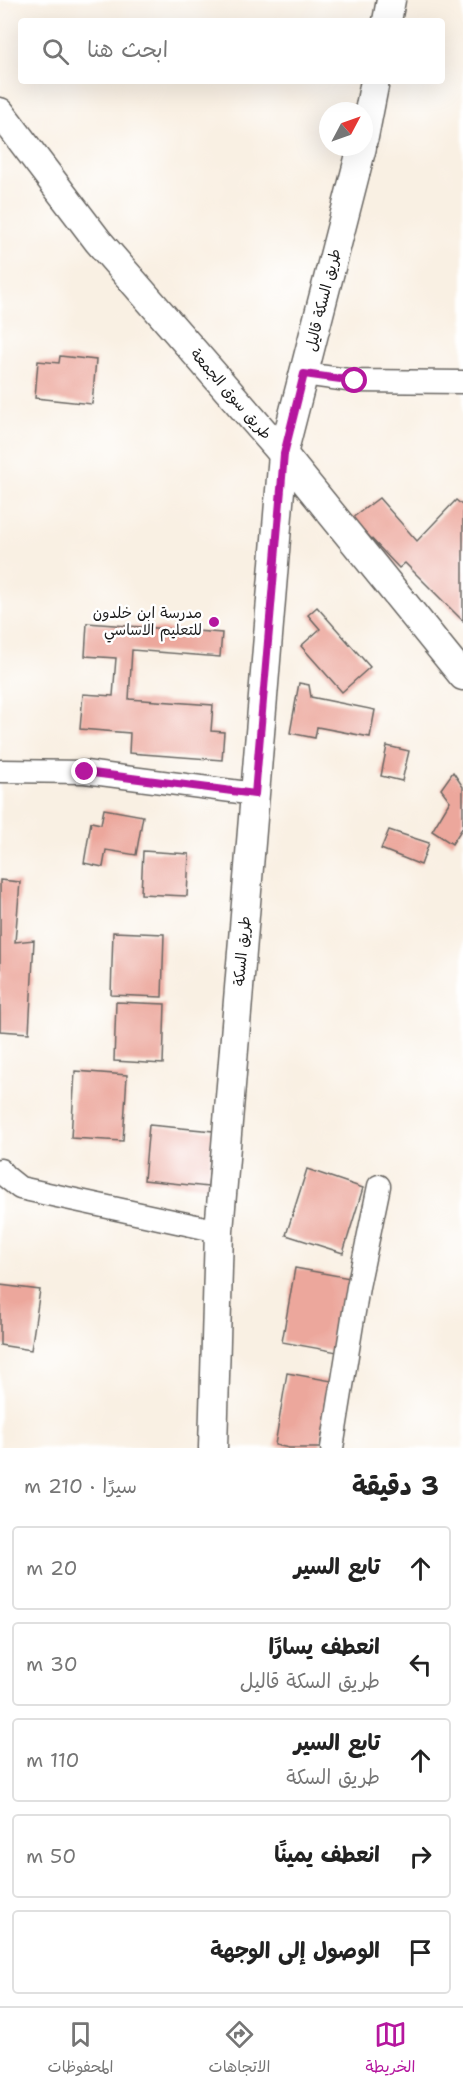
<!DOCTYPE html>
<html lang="ar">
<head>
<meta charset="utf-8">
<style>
  body { margin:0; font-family:"Shantell Sans","Playpen Sans Arabic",sans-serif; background:#f6f6f6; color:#222; direction:rtl }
  .compass { position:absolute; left:319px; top:102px; width:54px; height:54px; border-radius:50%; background:#fff; box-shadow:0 6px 24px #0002; rotate:49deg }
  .stop { position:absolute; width:18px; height:18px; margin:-14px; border:4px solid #b5179e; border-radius:50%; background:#fff }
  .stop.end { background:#b5179e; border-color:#fff; box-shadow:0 2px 6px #0008 }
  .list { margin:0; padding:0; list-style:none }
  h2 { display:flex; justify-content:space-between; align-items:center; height:78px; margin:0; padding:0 24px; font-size:26px }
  h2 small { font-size:20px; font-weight:400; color:#767676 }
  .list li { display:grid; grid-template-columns:39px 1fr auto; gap:18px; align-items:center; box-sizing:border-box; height:84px; margin:0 12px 12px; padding:0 12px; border:2px solid #e0e0e0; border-radius:6px }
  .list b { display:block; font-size:22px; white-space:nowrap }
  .list p { margin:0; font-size:20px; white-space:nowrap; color:#767676 }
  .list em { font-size:20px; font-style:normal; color:#767676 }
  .icon { flex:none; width:33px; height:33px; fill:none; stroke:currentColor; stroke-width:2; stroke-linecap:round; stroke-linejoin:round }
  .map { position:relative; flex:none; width:463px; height:1448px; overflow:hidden; direction:ltr }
  .search { position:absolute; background:#fff; box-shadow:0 6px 24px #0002; left:18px; right:18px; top:18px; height:66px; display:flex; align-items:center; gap:15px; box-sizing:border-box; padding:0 21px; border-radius:6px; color:#767676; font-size:22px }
  .sheet { height:558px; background:#fff }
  nav { display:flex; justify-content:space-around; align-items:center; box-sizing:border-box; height:84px; border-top:2px solid #e0e0e0; background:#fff; font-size:16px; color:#767676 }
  nav a { display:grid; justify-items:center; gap:3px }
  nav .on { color:#b5179e }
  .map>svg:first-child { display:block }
  .building { fill:#eca79c }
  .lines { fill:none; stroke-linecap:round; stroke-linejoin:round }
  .minor-casing { stroke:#696662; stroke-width:25 }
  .major-casing { stroke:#696662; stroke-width:31 }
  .minor { stroke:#fff; stroke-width:22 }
  .major { stroke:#fff; stroke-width:28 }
  .route { stroke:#b5179e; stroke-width:8 }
  .poi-dot { fill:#b5179e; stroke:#fff; stroke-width:2 }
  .labels { text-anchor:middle; stroke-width:5; stroke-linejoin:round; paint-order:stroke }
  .street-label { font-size:15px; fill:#1c1c1c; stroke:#fff }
  .poi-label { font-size:15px; fill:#1c1c1c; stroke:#fff; text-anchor:end }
</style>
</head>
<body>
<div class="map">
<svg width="463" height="1448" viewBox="0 0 463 1448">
  <rect width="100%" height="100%" fill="#fff"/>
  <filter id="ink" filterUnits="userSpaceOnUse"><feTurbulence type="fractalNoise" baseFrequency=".0167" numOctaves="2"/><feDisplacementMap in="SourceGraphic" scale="12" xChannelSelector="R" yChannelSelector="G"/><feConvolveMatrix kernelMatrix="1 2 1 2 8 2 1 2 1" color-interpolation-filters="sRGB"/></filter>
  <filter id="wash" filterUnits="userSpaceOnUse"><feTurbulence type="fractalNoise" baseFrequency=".008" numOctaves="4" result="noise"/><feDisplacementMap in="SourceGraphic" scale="24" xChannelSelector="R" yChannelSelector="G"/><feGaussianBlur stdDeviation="1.35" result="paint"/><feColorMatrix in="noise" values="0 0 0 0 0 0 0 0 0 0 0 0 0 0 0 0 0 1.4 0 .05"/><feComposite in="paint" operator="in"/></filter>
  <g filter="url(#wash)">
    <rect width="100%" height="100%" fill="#f9f0e3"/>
    <g id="blocks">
      <g class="building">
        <polygon points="60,356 96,360 92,404 35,398 38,361 59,363"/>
        <polygon points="379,498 417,541 456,500 463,506 463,621 405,563 399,568 352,518"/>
        <polygon points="317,607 370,667 342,692 301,646 320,629 308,615"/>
        <polygon points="87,623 222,633 220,657 132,650 129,699 213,705 211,731 224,732 222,760 129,753 130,733 80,729 83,694 113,696 116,658 85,656"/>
        <polygon points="299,683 309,685 311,697 375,710 370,737 317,727 315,738 290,733"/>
        <polygon points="387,746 409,751 402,781 381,776"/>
        <polygon points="453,772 463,787 463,827 452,844 432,831 450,801 441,789"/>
        <polygon points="104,809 143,816 136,855 106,850 103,867 84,863 91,822 101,824"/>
        <polygon points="389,830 429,843 421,865 381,849"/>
        <polygon points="143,851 189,854 187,896 141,894"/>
        <polygon points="0,880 20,882 15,942 34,940 29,1033 0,1031"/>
        <polygon points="113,932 164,934 162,997 111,995"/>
        <polygon points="116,1002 165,1004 163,1064 114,1061"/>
        <polygon points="75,1071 127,1075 123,1141 71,1138"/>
        <polygon points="149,1125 213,1131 208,1187 144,1180"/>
        <polygon points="307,1169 363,1188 343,1253 286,1235"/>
        <polygon points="295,1268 350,1278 337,1352 282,1342"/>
        <polygon points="0,1285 40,1290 31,1350 0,1345"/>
        <polygon points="287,1373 332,1381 320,1448 289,1448 275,1445"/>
      </g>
    </g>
  </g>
  <g filter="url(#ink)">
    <use href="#blocks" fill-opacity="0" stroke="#696662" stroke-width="1.5"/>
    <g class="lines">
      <defs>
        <g id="minor">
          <polyline points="304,374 355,381 463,382"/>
          <polyline points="0,771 85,772 255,794"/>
          <polyline points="0,1170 5,1176 20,1188 219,1231"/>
          <polyline points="332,1448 358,1287 379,1186"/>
        </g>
        <g id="major">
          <polyline points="387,21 391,0"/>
          <polyline points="0,112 98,241 283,454 463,676"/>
          <polyline points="364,137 375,81"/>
          <polyline points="213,1448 219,1231 283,454 362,147"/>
        </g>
      </defs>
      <use href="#minor" class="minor-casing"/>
      <use href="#major" class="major-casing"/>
      <use href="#minor" class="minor"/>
      <use href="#major" class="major"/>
    </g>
  </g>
  <g class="lines" filter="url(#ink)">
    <polyline class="route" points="85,772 255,794 284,454 304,374 355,381"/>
  </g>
  <circle class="poi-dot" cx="214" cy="622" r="6"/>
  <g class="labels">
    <g class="street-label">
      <text transform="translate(323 300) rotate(-76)" y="5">طريق السكة قاليل</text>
      <text transform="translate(231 394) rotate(49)" y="5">طريق سوق الجمعة</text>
      <text transform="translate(242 951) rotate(-85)" y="5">طريق السكة</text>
    </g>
    <g class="poi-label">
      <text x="202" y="618">مدرسة ابن خلدون<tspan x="202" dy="17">للتعليم الاساسي</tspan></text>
    </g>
  </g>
</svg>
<svg class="compass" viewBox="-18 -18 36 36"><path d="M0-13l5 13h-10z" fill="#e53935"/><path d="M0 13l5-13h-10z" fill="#767676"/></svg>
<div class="stop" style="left:355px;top:381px"></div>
<div class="stop end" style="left:85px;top:772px"></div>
<div class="search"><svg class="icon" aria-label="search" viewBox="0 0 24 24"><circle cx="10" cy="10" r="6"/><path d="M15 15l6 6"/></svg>ابحث هنا</div>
</div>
<section class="sheet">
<h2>3 دقيقة<small>سيرًا · 210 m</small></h2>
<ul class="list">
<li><svg class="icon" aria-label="ahead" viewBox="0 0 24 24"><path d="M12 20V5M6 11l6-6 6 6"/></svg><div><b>تابع السير</b></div><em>20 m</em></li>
<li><svg class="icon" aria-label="left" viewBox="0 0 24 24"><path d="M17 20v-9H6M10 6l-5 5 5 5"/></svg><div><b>انعطف يسارًا</b><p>طريق السكة قاليل</p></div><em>30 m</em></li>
<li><svg class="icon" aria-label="ahead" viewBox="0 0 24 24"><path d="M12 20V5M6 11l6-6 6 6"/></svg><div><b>تابع السير</b><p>طريق السكة</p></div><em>110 m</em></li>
<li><svg class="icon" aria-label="right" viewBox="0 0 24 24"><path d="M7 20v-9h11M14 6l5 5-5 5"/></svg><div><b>انعطف يمينًا</b></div><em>50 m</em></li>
<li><svg class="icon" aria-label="arrive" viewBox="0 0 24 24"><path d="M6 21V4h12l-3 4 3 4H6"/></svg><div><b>الوصول إلى الوجهة</b></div></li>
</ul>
</section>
<nav>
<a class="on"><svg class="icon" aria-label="map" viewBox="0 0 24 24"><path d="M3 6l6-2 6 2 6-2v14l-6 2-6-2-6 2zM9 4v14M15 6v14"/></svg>الخريطة</a>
<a><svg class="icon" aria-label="directions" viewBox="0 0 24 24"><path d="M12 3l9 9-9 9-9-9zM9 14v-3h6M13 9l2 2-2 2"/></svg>الاتجاهات</a>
<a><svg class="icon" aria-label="saved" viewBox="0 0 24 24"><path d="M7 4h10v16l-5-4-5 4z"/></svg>المحفوظات</a>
</nav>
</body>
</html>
